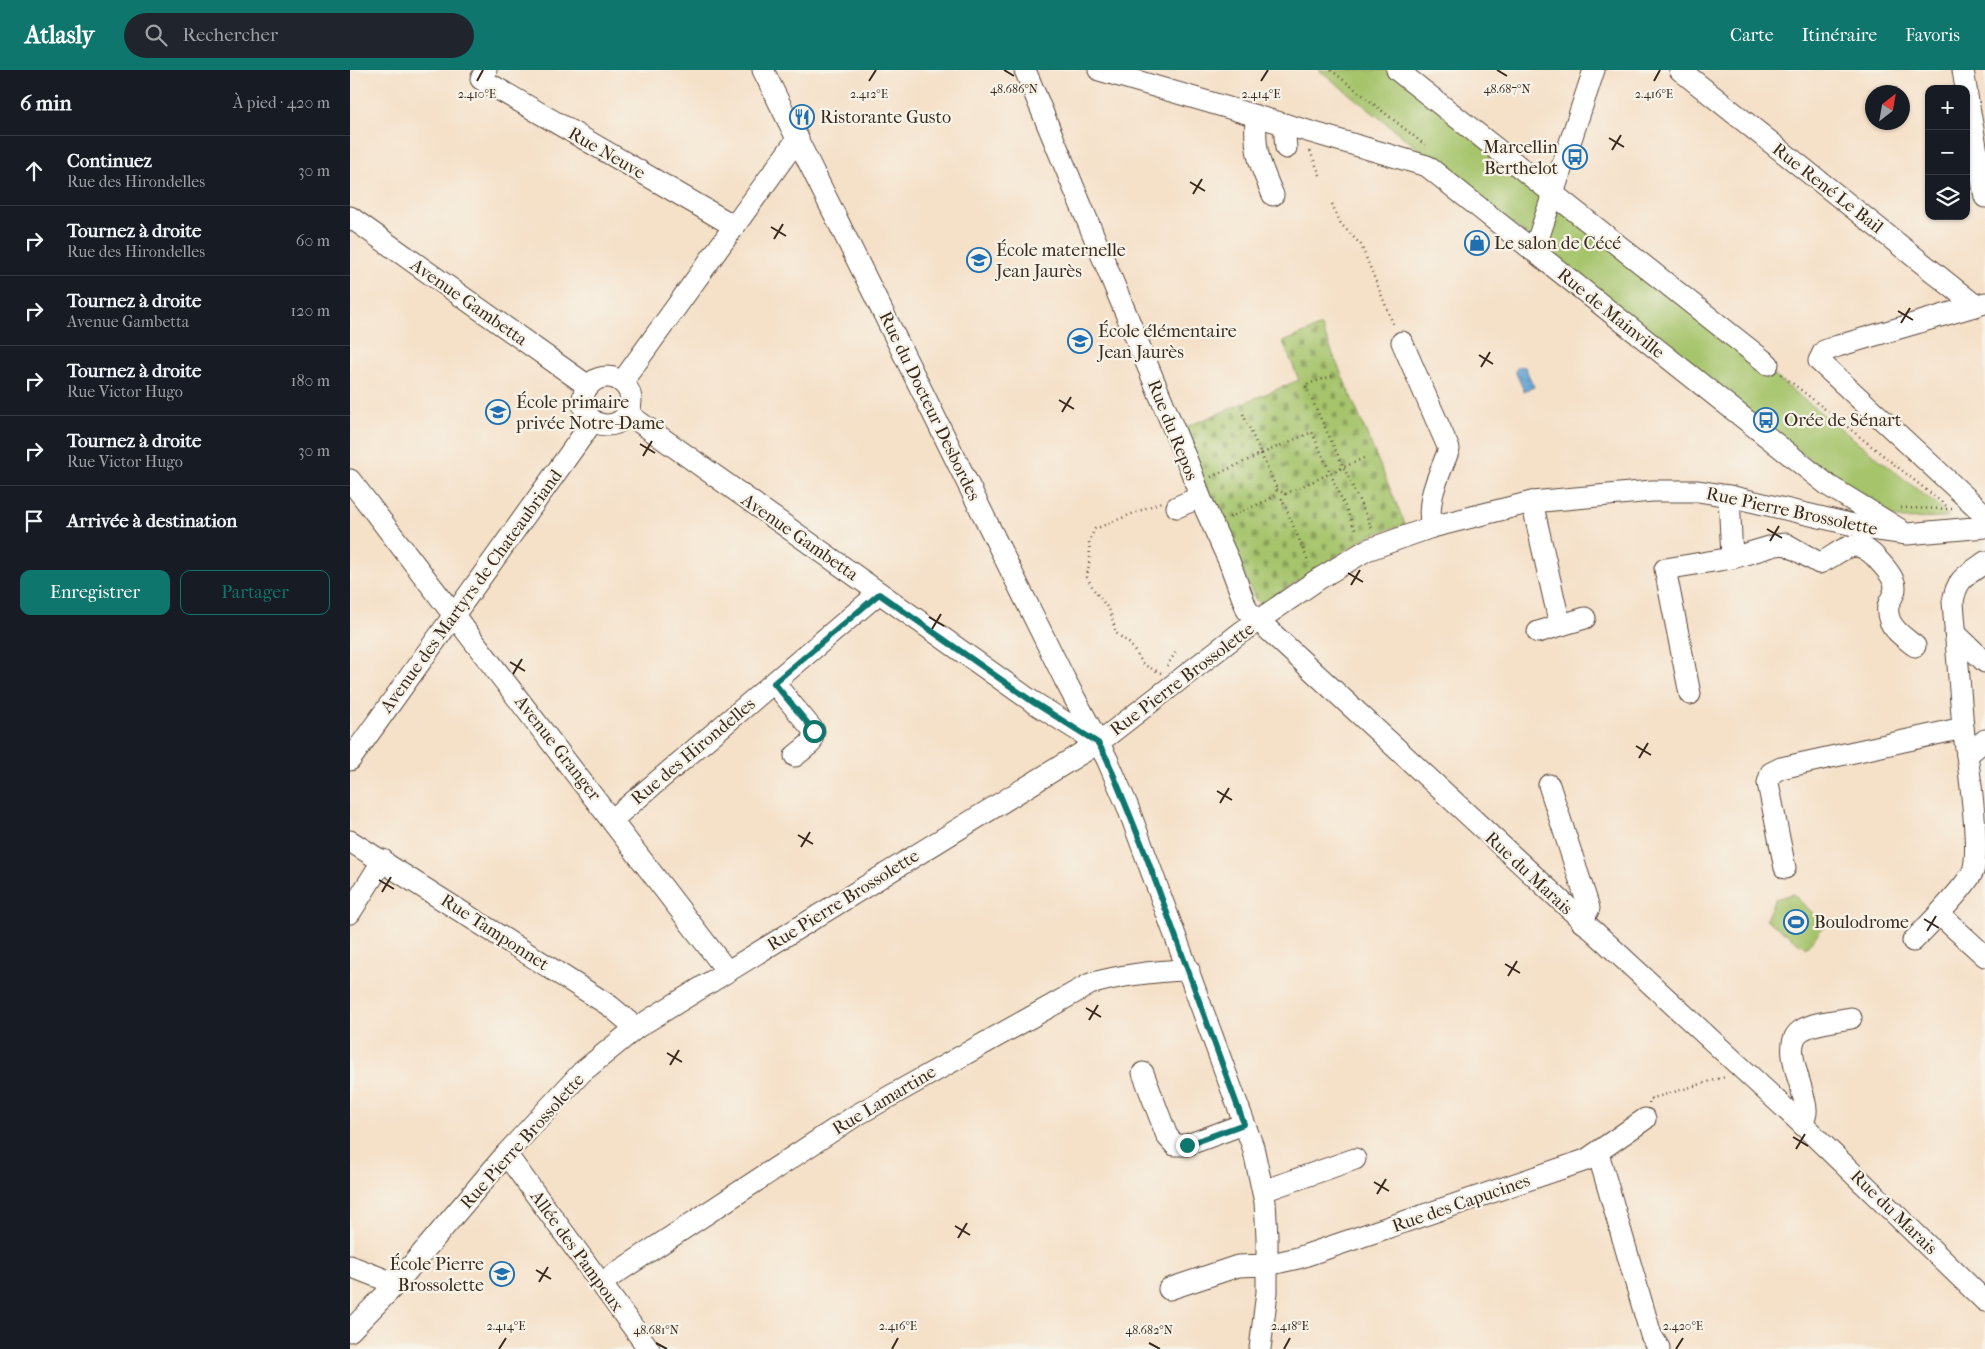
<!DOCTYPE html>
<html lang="fr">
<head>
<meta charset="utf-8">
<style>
  body { margin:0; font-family:"IM FELL French Canon",serif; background:#20242c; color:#f1f3f6 }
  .controls { position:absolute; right:15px; top:15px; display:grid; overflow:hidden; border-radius:10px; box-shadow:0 1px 4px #0004 }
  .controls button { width:45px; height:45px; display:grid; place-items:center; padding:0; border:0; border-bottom:1px solid #363941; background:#171b24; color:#f1f3f6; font:25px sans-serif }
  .compass { position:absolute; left:1515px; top:15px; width:45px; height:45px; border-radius:50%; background:#171b24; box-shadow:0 1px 4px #0004; rotate:31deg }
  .stop { position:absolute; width:15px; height:15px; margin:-11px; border:4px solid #0f766e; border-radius:50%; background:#fff }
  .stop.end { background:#0f766e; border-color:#fff; box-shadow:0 1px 5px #0008 }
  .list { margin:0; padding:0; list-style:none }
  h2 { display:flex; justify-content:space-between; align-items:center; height:65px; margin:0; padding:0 20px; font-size:21px }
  h2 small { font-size:16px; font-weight:400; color:#9ea1a6 }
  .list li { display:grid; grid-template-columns:32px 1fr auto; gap:15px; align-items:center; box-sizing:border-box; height:70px; padding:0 20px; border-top:1px solid #363941 }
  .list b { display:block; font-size:19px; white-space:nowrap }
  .list p { margin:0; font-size:16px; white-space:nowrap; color:#9ea1a6 }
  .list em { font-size:16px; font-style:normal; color:#9ea1a6 }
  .actions { display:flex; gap:10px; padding:15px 20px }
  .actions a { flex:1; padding:11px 0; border:1px solid #0f766e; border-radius:10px; text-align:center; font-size:18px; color:#0f766e }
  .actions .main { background:#0f766e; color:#fff }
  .icon { flex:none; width:28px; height:28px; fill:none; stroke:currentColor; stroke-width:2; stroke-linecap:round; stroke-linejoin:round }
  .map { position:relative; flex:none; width:1635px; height:1279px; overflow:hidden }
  header { display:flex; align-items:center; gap:30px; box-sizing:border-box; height:70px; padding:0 25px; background:#0f766e; color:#fff }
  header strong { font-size:24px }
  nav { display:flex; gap:28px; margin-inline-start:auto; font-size:18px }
  .search { width:350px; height:45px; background:#20242c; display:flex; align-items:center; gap:12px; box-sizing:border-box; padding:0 18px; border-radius:28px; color:#9ea1a6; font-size:19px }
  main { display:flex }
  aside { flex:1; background:#171b24 }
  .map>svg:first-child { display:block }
  .grass { fill:#a6c46c; stroke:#707745 }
  .cemetery { fill:url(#cemetery-stones); stroke:#707745 }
  .water { fill:url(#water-waves); stroke:#4e667a }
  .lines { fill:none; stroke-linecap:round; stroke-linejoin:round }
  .minor-casing { stroke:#574538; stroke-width:23 }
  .path { stroke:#574538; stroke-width:2.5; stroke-dasharray:1 4; stroke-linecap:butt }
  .minor { stroke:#fff; stroke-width:21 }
  .route { stroke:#0f766e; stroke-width:6 }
  .ticks { fill:none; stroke:#3b2a1e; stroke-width:2 }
  .labels { text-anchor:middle; stroke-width:4.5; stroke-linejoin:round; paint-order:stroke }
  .poi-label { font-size:18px; fill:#3b2a1e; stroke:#f7f3e8; text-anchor:start }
  .street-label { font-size:18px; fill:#3b2a1e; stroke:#f7f3e8 }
  .ticks-label { font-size:12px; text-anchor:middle; fill:#3b2a1e; stroke:#f7f3e8; stroke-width:4.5; stroke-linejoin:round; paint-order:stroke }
</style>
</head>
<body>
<header>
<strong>Atlasly</strong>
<div class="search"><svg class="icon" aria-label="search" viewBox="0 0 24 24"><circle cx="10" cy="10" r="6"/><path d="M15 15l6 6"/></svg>Rechercher</div>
<nav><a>Carte</a><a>Itinéraire</a><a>Favoris</a></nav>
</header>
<main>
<aside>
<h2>6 min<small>À pied · 420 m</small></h2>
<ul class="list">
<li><svg class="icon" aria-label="ahead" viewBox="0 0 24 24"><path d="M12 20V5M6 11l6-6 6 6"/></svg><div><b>Continuez</b><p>Rue des Hirondelles</p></div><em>30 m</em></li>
<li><svg class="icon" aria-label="right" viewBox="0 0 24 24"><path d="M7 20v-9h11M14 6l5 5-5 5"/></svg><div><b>Tournez à droite</b><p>Rue des Hirondelles</p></div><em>60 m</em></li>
<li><svg class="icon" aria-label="right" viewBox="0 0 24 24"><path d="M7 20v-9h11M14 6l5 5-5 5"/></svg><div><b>Tournez à droite</b><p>Avenue Gambetta</p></div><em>120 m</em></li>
<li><svg class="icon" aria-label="right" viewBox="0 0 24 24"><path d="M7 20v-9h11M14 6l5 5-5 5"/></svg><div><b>Tournez à droite</b><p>Rue Victor Hugo</p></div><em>180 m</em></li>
<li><svg class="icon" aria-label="right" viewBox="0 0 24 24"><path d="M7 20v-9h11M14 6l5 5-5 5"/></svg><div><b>Tournez à droite</b><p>Rue Victor Hugo</p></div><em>30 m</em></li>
<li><svg class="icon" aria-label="arrive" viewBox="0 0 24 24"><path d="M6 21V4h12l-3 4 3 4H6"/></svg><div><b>Arrivée à destination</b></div></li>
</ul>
<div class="actions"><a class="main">Enregistrer</a><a>Partager</a></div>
</aside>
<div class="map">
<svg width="1635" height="1279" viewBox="0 0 1635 1279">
  <defs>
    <pattern id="cemetery-stones" width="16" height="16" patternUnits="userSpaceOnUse" patternTransform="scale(1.25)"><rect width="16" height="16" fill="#a6c46c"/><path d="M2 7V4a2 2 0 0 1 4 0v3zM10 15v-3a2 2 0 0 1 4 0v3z" fill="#889f58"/></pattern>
    <pattern id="water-waves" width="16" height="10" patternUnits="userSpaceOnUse" patternTransform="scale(1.25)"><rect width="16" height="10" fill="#62a3d5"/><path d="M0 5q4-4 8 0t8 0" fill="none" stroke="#5285ac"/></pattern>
  </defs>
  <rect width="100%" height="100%" fill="#f7f3e8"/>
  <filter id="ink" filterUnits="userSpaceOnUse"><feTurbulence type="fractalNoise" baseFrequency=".02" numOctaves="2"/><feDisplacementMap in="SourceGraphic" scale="10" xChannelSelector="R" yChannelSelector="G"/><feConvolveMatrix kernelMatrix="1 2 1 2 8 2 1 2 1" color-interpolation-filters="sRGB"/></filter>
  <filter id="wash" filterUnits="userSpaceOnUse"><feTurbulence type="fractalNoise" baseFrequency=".0096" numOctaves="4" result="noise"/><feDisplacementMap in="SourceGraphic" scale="20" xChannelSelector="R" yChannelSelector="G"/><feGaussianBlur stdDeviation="1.12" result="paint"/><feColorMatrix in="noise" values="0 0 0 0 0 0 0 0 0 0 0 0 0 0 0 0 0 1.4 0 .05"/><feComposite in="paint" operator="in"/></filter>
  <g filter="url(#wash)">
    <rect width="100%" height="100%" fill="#f5e0c8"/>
    <g class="grass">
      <polygon points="969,0 1039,0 1597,443 1597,448 1552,449 1524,441"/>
      <polygon points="1443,824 1475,855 1456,878 1416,849 1425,829"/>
    </g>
    <polygon class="cemetery" points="971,256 1055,454 1018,466 912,534 905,529 831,359 949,310 933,272"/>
    <polygon class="water" points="1169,296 1175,297 1184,317 1174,321 1165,301"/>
  </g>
  <g filter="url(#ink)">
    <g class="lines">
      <defs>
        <g id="minor">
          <polyline points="136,0 131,9 384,156"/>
          <polyline points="413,0 715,610 757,689 777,735 903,1077 915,1132 917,1167 917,1222 910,1279"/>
          <polyline points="675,0 842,403 850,427 879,491 897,540 1452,1054 1635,1231"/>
          <polyline points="749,0 1077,96 1479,416 1549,459"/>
          <polyline points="1047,0 1418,294"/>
          <polyline points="1330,0 1626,236"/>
          <polyline points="1613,0 1616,19"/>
          <polyline points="1616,20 1635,127"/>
          <path d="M906 46C904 81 909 93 923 125"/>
          <polyline points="934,54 936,78"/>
          <polyline points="0,147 238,316"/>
          <polyline points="1182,180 1189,166 1244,0"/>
          <polyline points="1635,233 1488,276 1474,281 1469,291 1635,445"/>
          <path d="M1052 272 1099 379C1090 404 1075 430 1082 457"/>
          <circle cx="257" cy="331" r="24"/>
          <polyline points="272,312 448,68"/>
          <polyline points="278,344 683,632 748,673"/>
          <polyline points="0,410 377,901"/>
          <path d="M1379 426 1382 488 1426 475 1436 474 1469 493C1482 489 1493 475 1507 476 1515 477 1524 485 1529 491 1563 527 1531 523 1539 548 1542 560 1556 569 1565 576"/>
          <polyline points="1182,432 1210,555"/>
          <polyline points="827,437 850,427"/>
          <polyline points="1188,562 1235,548"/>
          <polyline points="1605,563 1635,592"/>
          <polyline points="424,613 464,661 461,673 445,686"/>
          <polyline points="1340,624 1315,499 1382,488"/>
          <path d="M1613 658C1617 684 1631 779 1623 801 1618 813 1598 833 1589 844L1635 886"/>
          <polyline points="1617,685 1635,670"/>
          <polyline points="0,690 243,351"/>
          <polyline points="1199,715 1239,838 1232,852"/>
          <polyline points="263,749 529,523"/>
          <polyline points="0,771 260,936 286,958"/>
          <path d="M1435 798 1418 713 1421 703 1431 698 1613 658 1603 532C1607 507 1617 506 1635 492"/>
          <polyline points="0,843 33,790"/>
          <polyline points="1563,871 1589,844"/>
          <polyline points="793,1003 817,1066 825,1075 837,1075 894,1054"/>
          <path d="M1452 1054C1454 1050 1457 1044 1456 1039 1455 1019 1429 973 1452 960 1465 952 1486 951 1501 948"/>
          <polyline points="1248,1083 1301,1265 1309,1278"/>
          <polyline points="156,1084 299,1279"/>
          <polyline points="913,1121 1005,1089"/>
          <polyline points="0,1196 46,1214"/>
          <path d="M251 1213 505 1046 740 914C774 904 804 901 839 900"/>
          <polyline points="819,1219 888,1196 917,1195 948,1188 1236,1090 1295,1049"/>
          <polyline points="0,1261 46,1214 156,1084 232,1002 286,958 748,673 890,563 967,510 1017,480 1082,457 1182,432 1302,421 1348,421 1379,426 1521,459 1557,464 1635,457"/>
        </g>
      </defs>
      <use href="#minor" class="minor-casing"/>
      <g class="path">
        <polyline points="981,0 1075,75"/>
        <polyline points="960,81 970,105"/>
        <polyline points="982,134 991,154 1011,175 1044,256"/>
        <polyline points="1431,304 1599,438"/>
        <polyline points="982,306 955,315 1023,460"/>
        <polyline points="893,344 911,384 962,362 1005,459"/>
        <polyline points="861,407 911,384 927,419 924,427 878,448"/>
        <polyline points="927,419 935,424 1016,387"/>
        <polyline points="935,424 932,429 959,493"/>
        <polyline points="1551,438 1603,439"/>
        <polyline points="817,596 827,580"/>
        <polyline points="811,603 794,595 780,574 766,563 760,541 744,520 737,507 740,487 739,471 745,459 811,432"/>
        <polyline points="1299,1033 1300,1029 1375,1007"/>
      </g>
      <use href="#minor" class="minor"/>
    </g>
  </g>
  <g class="lines" filter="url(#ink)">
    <polyline class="route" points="464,661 424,613 529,524 683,632 748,673 757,689 794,780 894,1054 837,1075"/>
  </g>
  <path class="ticks" d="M654 0 664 6M1147 0 1157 6M127 11 133 0M519 11 526 0M911 11 918 0M1304 11 1310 0M1259 68 1274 77M1262 80 1271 65M840 112 855 121M843 124 852 109M421 157 436 166M424 169 433 154M1548 241 1563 250M1551 253 1560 238M1129 285 1143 294M1131 297 1140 282M709 330 724 339M712 342 721 327M290 374 305 383M293 386 302 371M1417 459 1432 468M1420 471 1429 456M998 503 1013 512M1001 515 1010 500M579 547 594 556M582 559 591 544M160 592 175 601M163 604 172 589M1286 676 1301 685M1289 688 1298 673M867 721 882 730M870 733 879 718M448 765 463 774M451 777 460 762M29 810 44 819M32 822 41 807M1574 849 1589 858M1577 861 1586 846M1155 894 1170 903M1158 906 1167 891M736 938 751 947M739 950 748 935M317 983 332 992M320 995 329 980M1443 1067 1458 1076M1446 1079 1455 1064M1024 1112 1039 1121M1027 1124 1036 1109M605 1156 620 1165M608 1168 617 1153M186 1200 201 1209M189 1212 198 1197M306 1273 317 1279M799 1273 810 1279M149 1279 156 1268M542 1279 548 1268M934 1279 940 1268M1326 1279 1333 1268"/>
  <defs>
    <symbol id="restaurant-ring" viewBox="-11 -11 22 22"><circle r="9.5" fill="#f7f3e8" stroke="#1f6fb2" stroke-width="1.5"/><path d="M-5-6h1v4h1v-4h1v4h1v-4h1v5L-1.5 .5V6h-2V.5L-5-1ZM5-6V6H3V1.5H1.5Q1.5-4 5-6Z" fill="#1f6fb2"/></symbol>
    <symbol id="bus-ring" viewBox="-11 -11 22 22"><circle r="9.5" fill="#f7f3e8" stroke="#1f6fb2" stroke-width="1.5"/><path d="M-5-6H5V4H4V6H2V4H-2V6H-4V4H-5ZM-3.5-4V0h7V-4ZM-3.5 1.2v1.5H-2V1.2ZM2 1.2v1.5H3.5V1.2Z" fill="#1f6fb2"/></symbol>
    <symbol id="shop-ring" viewBox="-11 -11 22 22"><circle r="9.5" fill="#f7f3e8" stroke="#1f6fb2" stroke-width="1.5"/><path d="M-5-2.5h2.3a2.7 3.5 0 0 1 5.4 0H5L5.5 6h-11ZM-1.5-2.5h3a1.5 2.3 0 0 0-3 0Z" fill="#1f6fb2"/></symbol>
    <symbol id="school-ring" viewBox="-11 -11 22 22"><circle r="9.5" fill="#f7f3e8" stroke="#1f6fb2" stroke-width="1.5"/><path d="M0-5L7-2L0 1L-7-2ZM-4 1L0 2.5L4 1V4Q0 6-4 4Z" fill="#1f6fb2"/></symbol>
    <symbol id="stadium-ring" viewBox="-11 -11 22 22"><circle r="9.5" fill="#f7f3e8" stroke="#1f6fb2" stroke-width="1.5"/><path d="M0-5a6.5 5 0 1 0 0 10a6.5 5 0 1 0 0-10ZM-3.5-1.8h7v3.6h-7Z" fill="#1f6fb2"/></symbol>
  </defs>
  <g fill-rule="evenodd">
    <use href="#restaurant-ring" x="438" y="33" width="28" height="28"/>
    <use href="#bus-ring" x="1211" y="73" width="28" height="28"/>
    <use href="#shop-ring" x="1113" y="159" width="28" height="28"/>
    <use href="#school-ring" x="615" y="176" width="28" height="28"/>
    <use href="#school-ring" x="716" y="257" width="28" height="28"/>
    <use href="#school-ring" x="134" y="328" width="28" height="28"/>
    <use href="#bus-ring" x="1402" y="336" width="28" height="28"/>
    <use href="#stadium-ring" x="1432" y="838" width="28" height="28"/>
    <use href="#school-ring" x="138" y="1190" width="28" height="28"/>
  </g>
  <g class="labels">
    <g class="poi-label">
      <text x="470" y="53">Ristorante Gusto</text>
      <text x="1208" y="83" text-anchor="end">Marcellin<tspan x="1208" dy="21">Berthelot</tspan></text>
      <text x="1144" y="179">Le salon de Cécé</text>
      <text x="646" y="186">École maternelle<tspan x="646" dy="21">Jean Jaurès</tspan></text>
      <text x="748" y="267">École élémentaire<tspan x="748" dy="21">Jean Jaurès</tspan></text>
      <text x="166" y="338">École primaire<tspan x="166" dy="21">privée Notre-Dame</tspan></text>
      <text x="1434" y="356">Orée de Sénart</text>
      <text x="1464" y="858">Boulodrome</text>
      <text x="134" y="1200" text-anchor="end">École Pierre<tspan x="134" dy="21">Brossolette</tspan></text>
    </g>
    <g class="street-label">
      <text transform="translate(257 83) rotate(30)" y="6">Rue Neuve</text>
      <text transform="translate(1478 118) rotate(38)" y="6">Rue René Le Bail</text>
      <text transform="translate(119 232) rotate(35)" y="6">Avenue Gambetta</text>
      <text transform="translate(1261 243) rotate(39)" y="6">Rue de Mainville</text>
      <text transform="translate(580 336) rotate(64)" y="6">Rue du Docteur Desbordes</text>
      <text transform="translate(823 360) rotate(68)" y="6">Rue du Repos</text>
      <text transform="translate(1442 441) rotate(12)" y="6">Rue Pierre Brossolette</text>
      <text transform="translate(450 467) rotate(35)" y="6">Avenue Gambetta</text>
      <text transform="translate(121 521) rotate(-54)" y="6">Avenue des Martyrs de Chateaubriand</text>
      <text transform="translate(832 609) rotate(-37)" y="6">Rue Pierre Brossolette</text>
      <text transform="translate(208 678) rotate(52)" y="6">Avenue Granger</text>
      <text transform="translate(343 681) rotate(-40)" y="6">Rue des Hirondelles</text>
      <text transform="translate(1179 803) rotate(43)" y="6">Rue du Marais</text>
      <text transform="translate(493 830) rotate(-32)" y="6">Rue Pierre Brossolette</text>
      <text transform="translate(145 862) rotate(33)" y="6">Rue Tamponnet</text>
      <text transform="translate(534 1030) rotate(-31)" y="6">Rue Lamartine</text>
      <text transform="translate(172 1071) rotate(-48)" y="6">Rue Pierre Brossolette</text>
      <text transform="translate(1111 1133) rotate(-19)" y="6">Rue des Capucines</text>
      <text transform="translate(1544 1142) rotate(44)" y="6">Rue du Marais</text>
      <text transform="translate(227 1181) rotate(54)" y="6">Allée des Pampoux</text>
    </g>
  </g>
  <g class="ticks-label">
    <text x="664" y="23">48.686°N</text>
    <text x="1157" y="23">48.687°N</text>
    <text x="519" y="28">2.412°E</text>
    <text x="127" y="28">2.410°E</text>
    <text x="911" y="28">2.414°E</text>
    <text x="1304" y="28">2.416°E</text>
    <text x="156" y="1260">2.414°E</text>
    <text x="548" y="1260">2.416°E</text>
    <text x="940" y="1260">2.418°E</text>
    <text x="1333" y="1260">2.420°E</text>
    <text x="306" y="1264">48.681°N</text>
    <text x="799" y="1264">48.682°N</text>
  </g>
</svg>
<div class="controls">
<button>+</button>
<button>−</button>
<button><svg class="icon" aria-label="layers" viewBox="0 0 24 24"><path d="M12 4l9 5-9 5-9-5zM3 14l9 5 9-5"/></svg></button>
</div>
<svg class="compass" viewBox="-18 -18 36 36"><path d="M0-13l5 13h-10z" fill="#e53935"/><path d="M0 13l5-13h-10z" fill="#9ea1a6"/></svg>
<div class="stop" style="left:464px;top:661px"></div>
<div class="stop end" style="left:837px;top:1075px"></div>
</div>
</main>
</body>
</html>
